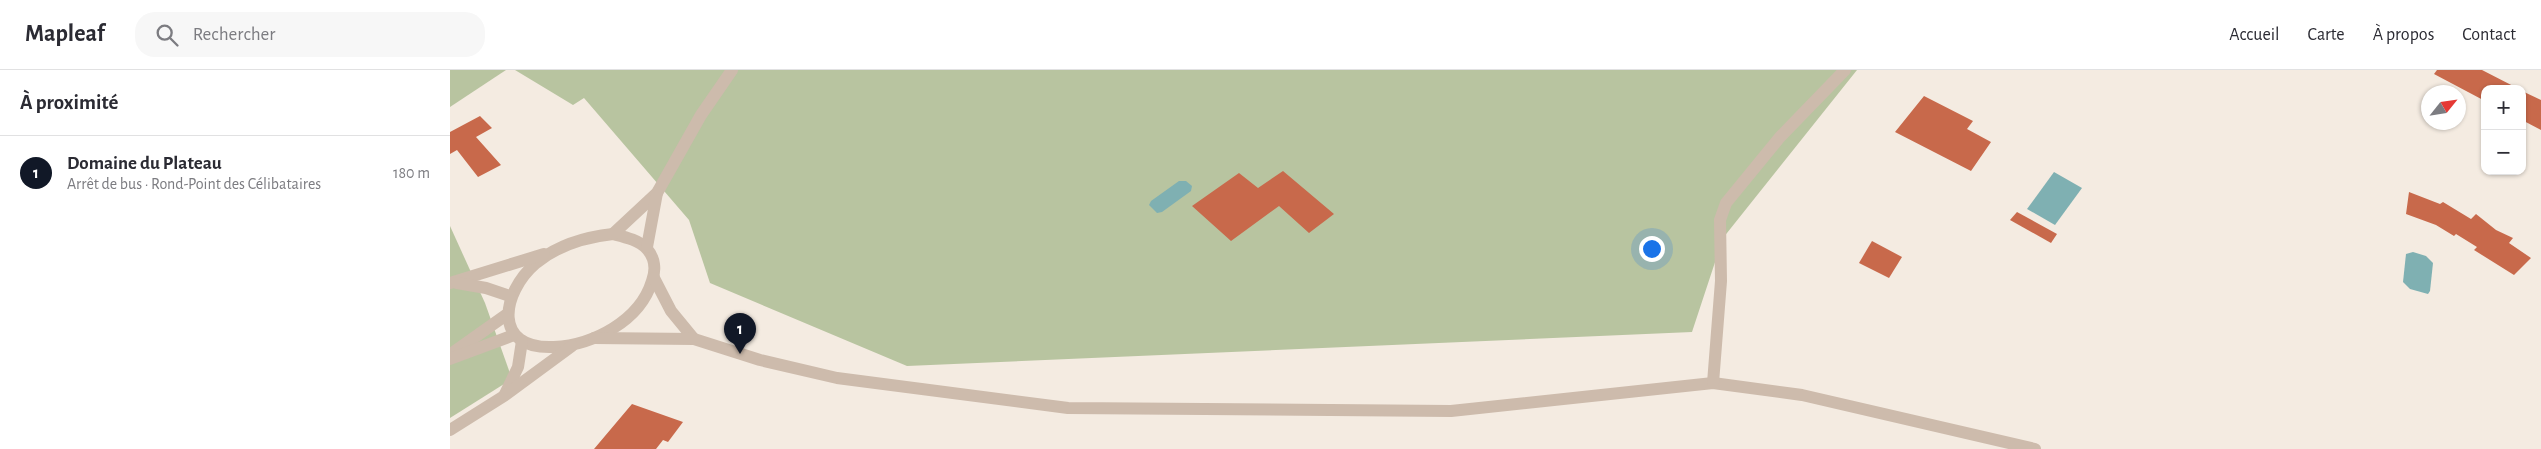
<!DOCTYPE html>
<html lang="fr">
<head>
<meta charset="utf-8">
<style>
  body { margin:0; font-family:"Alegreya Sans",sans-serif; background:#f7f7f7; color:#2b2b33 }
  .controls { position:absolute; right:15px; top:15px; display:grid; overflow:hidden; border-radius:10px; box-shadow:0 1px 4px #0004 }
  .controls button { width:45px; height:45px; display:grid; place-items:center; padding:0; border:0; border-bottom:1px solid #e1e1e2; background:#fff; color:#2b2b33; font:25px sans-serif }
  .compass { position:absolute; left:1971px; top:15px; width:45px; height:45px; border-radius:50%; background:#fff; box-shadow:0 1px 4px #0004; rotate:60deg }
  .you { position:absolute; left:1201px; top:178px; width:18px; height:18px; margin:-12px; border:4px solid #fff; border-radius:50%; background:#1a73e8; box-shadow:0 0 0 8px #1a73e833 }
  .badge { display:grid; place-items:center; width:32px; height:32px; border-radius:50%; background:#111827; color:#fff; font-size:16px; font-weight:700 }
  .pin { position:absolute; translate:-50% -41px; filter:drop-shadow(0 1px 2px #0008) }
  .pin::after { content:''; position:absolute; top:26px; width:18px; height:15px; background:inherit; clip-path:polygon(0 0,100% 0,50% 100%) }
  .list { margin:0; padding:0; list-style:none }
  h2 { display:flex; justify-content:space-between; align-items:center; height:65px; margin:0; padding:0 20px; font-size:21px }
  h2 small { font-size:16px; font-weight:400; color:#7c7c81 }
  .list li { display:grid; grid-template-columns:32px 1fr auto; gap:15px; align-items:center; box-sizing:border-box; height:75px; padding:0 20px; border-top:1px solid #e1e1e2 }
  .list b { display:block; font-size:19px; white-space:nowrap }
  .list p { margin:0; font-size:16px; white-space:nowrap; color:#7c7c81 }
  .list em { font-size:16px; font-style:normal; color:#7c7c81 }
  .icon { flex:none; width:28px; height:28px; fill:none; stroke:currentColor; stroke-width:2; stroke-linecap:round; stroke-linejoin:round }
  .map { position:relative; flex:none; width:2091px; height:379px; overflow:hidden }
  header { display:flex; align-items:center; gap:30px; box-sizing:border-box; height:70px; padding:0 25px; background:#fff; border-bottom:1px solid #e1e1e2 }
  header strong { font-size:24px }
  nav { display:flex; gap:28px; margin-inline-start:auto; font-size:18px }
  .search { width:350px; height:45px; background:#f7f7f7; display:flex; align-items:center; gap:12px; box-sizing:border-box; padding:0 18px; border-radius:20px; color:#7c7c81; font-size:19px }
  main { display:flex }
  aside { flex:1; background:#fff }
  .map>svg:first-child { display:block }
  .green { fill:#b8c4a0 }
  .water { fill:#7fb0b2 }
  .building { fill:#c8694b }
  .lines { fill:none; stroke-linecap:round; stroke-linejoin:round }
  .service { stroke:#cdbbac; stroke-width:12 }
  .minor { stroke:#cdbbac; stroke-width:12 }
</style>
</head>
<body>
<header>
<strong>Mapleaf</strong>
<div class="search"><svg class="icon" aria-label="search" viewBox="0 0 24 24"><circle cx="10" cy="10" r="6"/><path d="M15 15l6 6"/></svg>Rechercher</div>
<nav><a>Accueil</a><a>Carte</a><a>À propos</a><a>Contact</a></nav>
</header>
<main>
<aside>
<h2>À proximité<small></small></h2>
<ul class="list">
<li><span class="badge">1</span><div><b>Domaine du Plateau</b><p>Arrêt de bus · Rond-Point des Célibataires</p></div><em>180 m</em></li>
</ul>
</aside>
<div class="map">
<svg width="2091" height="379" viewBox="0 0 2091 379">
  <rect width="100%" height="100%" fill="#f4ebe1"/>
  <g class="green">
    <polygon points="0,0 56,0 0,37"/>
    <polygon points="65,0 1407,0 1273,168 1242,262 457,296 260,213 239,150 134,28 123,35"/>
    <polygon points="0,156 35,233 62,309 0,348"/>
  </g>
  <g class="water">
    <polygon points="1604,102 1632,118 1605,155 1577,139"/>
    <polygon points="729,111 736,111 742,116 741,121 712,142 707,143 699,135 701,131"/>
    <polygon points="1963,182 1976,186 1983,193 1980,221 1978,224 1960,219 1953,212 1956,184"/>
  </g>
  <g class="building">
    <polygon points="1987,0 2032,0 2069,19 2035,19 2035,31 1984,4"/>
    <polygon points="2072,21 2091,30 2091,60 2072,50"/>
    <polygon points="1474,26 1523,51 1517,59 1541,72 1521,101 1445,62"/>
    <polygon points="30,46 42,58 26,67 51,95 28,107 7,80 0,84 0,62"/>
    <polygon points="833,101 884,144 859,163 829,136 781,171 742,136 789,103 808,118"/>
    <polygon points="1959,122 1990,134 1993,132 2021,149 2026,144 2046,160 2063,168 2059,173 2081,188 2064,205 2024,180 2027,177 2006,164 2004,166 1986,155 1956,144"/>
    <polygon points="1567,142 1607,164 1601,173 1560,150"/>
    <polygon points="1422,171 1452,187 1439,208 1409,193"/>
    <polygon points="182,334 233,352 218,372 213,370 206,379 144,379"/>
  </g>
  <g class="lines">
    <g class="service">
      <polyline points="1,284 56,245"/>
      <polyline points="0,289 64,265"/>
    </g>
    <g class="minor">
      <path d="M163 164C175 167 189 170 197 179 205 188 206 200 202 211 190 251 143 275 104 277 42 280 51 223 86 193 108 175 135 167 163 164Z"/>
      <polyline points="163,164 207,123 251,45 282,0"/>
      <polyline points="197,177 207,123"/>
      <polyline points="204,208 221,241 244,269"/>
      <polyline points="0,213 94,184"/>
      <polyline points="7,213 36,218 60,226"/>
      <polyline points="144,268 244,269 310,290 387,308 618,338 1001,341 1263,313 1352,325 1585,379"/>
      <polyline points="1263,313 1271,211 1270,150 1276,133 1330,67 1395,0"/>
      <polyline points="55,324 68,297 72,271"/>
      <polyline points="0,360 54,326 122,276"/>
    </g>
  </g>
</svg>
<div class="controls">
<button>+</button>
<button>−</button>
</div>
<svg class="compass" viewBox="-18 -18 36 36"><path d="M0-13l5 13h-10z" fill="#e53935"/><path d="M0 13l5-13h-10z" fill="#7c7c81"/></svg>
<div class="you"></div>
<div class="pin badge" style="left:290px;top:284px">1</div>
</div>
</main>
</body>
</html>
